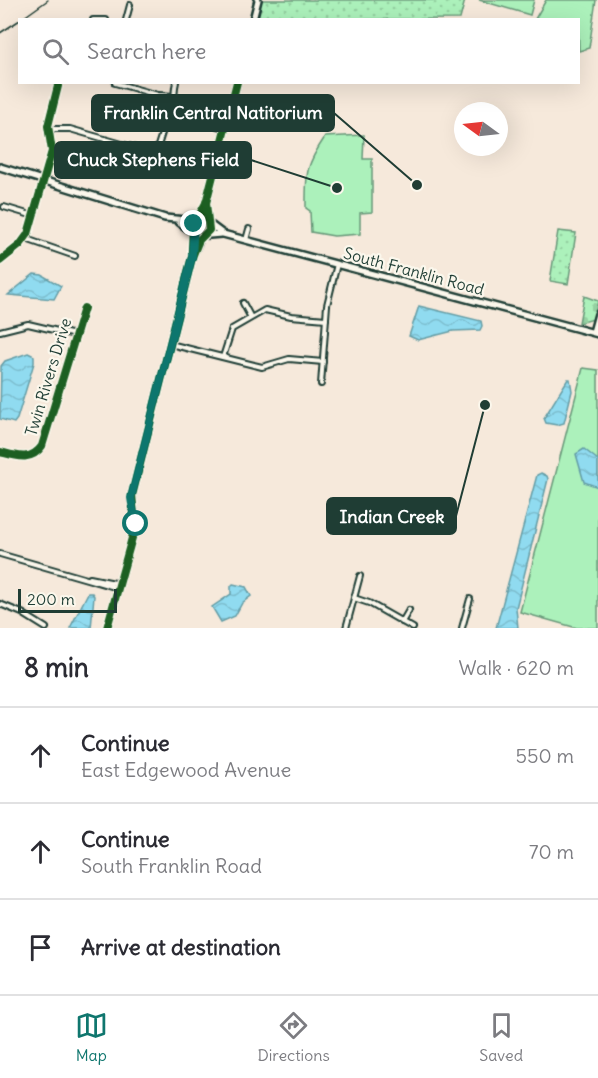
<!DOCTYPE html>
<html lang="en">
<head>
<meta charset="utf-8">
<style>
  body { margin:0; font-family:Delius,sans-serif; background:#f2f2f3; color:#2b2b33 }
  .compass { position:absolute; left:454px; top:102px; width:54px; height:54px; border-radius:50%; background:#fff; box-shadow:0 6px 24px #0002; rotate:285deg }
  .scale { position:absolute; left:18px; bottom:15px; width:99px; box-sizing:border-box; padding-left:6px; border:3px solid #1f3d34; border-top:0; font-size:16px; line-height:21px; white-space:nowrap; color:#1f3d34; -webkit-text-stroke:4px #fbf7ec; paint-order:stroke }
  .stop { position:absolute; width:18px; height:18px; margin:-14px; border:4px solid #0f766e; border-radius:50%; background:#fff }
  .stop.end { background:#0f766e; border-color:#fff; box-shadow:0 2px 6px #0008 }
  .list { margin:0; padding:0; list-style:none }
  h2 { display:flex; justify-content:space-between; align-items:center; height:78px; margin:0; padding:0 24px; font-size:26px }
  h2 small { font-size:20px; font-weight:400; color:#7c7c81 }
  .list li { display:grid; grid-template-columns:39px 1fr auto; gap:18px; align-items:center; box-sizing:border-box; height:96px; padding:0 24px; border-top:2px solid #e1e1e2 }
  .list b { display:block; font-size:22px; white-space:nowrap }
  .list p { margin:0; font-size:20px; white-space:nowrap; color:#7c7c81 }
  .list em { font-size:20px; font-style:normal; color:#7c7c81 }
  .icon { flex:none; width:33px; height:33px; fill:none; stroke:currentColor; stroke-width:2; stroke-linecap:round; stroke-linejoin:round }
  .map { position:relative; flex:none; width:598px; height:628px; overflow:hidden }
  .search { position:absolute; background:#fff; box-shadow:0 6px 24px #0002; left:18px; right:18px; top:18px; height:66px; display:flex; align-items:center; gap:15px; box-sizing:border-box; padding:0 21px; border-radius:0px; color:#7c7c81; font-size:22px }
  .sheet { height:366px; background:#fff }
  nav { display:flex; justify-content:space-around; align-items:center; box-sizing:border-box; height:84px; border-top:2px solid #e1e1e2; background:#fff; font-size:16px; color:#7c7c81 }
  nav a { display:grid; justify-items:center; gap:3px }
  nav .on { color:#0f766e }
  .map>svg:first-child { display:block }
  .grass { fill:#acf1bb; stroke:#669778; stroke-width:1.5 }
  .cemetery { fill:url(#cemetery-stones); stroke:#669778; stroke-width:1.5 }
  .park { fill:url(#park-dots); stroke:#669778; stroke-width:1.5 }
  .water { fill:url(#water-waves); stroke:#639ca5; stroke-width:1.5 }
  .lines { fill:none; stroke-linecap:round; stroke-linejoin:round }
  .street-casing { stroke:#1f3d34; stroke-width:8 }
  .secondary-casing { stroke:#1f3d34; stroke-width:10 }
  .street { stroke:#fbf7ec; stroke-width:4 }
  .secondary { stroke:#fbf7ec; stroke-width:5 }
  .rail { stroke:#1f3d34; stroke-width:1.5 }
  .cycleway-casing { stroke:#fbf7ec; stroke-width:11 }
  .cycleway { stroke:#1b5e20; stroke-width:8 }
  .route { stroke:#0f766e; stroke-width:8 }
  .labels { text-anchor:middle; stroke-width:4.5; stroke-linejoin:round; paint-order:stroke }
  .street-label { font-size:16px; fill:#1f3d34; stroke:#fbf7ec }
  .leader { fill:none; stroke:#1f3d34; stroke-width:2 }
  .callout-dot { fill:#1f3d34; stroke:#fbf7ec; stroke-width:2 }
  .callout { fill:#1f3d34; stroke:#1f3d34; stroke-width:2 }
  .callout-label { font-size:18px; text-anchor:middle; font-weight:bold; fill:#fff }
</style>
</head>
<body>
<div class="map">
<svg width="598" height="628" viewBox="0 0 598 628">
  <defs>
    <pattern id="cemetery-stones" width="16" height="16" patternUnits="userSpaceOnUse" patternTransform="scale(1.5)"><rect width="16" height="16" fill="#acf1bb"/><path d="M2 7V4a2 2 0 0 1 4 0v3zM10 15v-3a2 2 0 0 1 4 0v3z" fill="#94d0a1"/></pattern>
    <pattern id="park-dots" width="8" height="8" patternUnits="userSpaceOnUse" patternTransform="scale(1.5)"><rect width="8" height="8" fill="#acf1bb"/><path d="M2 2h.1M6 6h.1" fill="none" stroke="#94d0a1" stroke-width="1.8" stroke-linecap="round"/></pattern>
    <pattern id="water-waves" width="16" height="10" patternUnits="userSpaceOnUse" patternTransform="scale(1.5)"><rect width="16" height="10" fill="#90dbf0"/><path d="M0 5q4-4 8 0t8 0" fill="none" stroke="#7cbdce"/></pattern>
  </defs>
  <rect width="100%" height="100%" fill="#f6e9db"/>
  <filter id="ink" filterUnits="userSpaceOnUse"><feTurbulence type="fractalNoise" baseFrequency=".0167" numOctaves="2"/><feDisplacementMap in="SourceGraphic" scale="12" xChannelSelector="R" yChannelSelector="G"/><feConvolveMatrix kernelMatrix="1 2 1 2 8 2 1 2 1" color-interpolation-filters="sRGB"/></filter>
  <g filter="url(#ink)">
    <g class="grass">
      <polygon points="479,0 534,0 530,15"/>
      <polygon points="546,0 596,0 589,48 579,51 578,20 535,19"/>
      <path d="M364 135 363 159H372V212L360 213V234L334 236 311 232 310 211 306 208C306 173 305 167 325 137Z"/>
      <polygon points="583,368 598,370 598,628 577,628 520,612"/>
    </g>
    <polygon class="cemetery" points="584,296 598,301 594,319 579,323"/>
    <g class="park">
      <polygon points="259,0 465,0 460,19 253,20"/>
      <polygon points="558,231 576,233 568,284 550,281"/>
    </g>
    <g class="water">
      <polygon points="34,274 42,275 61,286 54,299 8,295"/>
      <polygon points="419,306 481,321 482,326 480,330 453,331 418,340 409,336"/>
      <polygon points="28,353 34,356 34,363 17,419 14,423 0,419 1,366 5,361"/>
      <polygon points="568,379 570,379 572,391 564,423 557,425 546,423 544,418"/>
      <polygon points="584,449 598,460 598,487 584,482 576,454"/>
      <polygon points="541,473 547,476 548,479 516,608 518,628 496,628 537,475"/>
      <polygon points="233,584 246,587 251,596 242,603 235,616 221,622 212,607 231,594 231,586"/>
      <polygon points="88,593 92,593 94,596 91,628 70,628"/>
    </g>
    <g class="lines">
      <defs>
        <g id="street">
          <polyline points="93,20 106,20"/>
          <polyline points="126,20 130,5"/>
          <path d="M176 82C167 119 199 121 225 128"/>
          <polyline points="115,83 158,95 174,96"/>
          <polyline points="48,129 70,129 150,152 157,149 163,130 180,111"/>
          <polyline points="4,207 34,216"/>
          <polyline points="26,239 75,256"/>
          <polyline points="246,240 249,229"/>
          <polyline points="0,261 20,245 28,234 52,151 48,126 59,82"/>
          <polyline points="243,303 250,316"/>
          <polyline points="0,331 28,324 75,335"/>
          <polyline points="170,344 262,367 289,359 323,362"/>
          <polyline points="223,357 232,329 265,310 291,316 326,319"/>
          <polyline points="321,384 327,305 337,264"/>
          <path d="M0 452C16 456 31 462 42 446L84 308"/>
          <polyline points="0,554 118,588"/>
          <polyline points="90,578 120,584"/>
          <polyline points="354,598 369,603 413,628"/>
          <polyline points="0,604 22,613 46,628"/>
          <polyline points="402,622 409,610"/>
          <polyline points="346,628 360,576"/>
          <polyline points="462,628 470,599"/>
        </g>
        <g id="secondary">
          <polyline points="253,20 258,0"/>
          <polyline points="0,167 165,218 196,221"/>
          <polyline points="206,203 207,222 223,234 598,334"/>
          <polyline points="198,220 206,203 237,82"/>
          <polyline points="179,222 198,236 221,234"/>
          <polyline points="593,332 598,314"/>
          <polyline points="107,628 135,527 132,495 192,257 201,237"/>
        </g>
      </defs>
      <use href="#street" class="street-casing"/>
      <use href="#secondary" class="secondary-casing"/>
      <use href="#street" class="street"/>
      <use href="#secondary" class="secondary"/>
      <g class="rail">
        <polyline points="20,20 48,0"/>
        <polyline points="0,33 20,20"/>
      </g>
      <defs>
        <g id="cycleway">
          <polyline points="192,251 193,227 206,203 237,82"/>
          <polyline points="0,261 20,245 28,234 52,151 48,126 59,82"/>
          <path d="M0 452C16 456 31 462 42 446L84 308"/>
          <polyline points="107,628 135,527 132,495 192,257 199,240 209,230 206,203"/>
        </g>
      </defs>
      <use href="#cycleway" class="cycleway-casing"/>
      <use href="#cycleway" class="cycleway"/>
    </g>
  </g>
  <g class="lines" filter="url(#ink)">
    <polyline class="route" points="136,524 131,498 192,257 194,224"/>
  </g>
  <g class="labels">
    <g class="street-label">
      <text transform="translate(414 271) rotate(15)" y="6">South Franklin Road</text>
      <text transform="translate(48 377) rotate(-73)" y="6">Twin Rivers Drive</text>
    </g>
  </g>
  <path class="leader" d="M417 185L334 113M337 188L251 160M485 405L456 516"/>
  <g class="callout-dot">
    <circle cx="417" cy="185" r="6"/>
    <circle cx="337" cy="188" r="6"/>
    <circle cx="485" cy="405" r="6"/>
  </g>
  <g class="callout">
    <rect x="92" y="95" width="242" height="36" rx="6"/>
    <rect x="55" y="142" width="196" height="36" rx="6"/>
    <rect x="327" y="498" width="129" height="36" rx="6"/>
  </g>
  <g class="callout-label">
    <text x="213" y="119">Franklin Central Natitorium</text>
    <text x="153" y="166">Chuck Stephens Field</text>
    <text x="392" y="523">Indian Creek</text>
  </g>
</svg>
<svg class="compass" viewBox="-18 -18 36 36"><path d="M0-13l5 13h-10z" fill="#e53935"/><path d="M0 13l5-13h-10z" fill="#7c7c81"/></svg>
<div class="scale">200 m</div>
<div class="stop" style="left:136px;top:524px"></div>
<div class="stop end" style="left:194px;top:224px"></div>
<div class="search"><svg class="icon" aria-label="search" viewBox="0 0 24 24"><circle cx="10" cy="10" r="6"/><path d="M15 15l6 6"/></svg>Search here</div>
</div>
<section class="sheet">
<h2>8 min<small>Walk · 620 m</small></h2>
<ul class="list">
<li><svg class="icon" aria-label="ahead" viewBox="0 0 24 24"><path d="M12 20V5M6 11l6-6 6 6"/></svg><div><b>Continue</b><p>East Edgewood Avenue</p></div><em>550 m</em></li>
<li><svg class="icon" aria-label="ahead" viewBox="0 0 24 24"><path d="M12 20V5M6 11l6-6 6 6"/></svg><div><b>Continue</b><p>South Franklin Road</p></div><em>70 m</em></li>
<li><svg class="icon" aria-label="arrive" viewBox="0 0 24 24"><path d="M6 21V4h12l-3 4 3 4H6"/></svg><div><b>Arrive at destination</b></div></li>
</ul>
</section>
<nav>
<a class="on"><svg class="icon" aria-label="map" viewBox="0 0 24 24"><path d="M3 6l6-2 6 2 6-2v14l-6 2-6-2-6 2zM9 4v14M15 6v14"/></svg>Map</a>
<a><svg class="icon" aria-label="directions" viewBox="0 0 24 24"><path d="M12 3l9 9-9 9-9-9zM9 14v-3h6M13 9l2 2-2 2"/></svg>Directions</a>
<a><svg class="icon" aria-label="saved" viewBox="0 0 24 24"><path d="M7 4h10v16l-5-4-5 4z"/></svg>Saved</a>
</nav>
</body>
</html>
